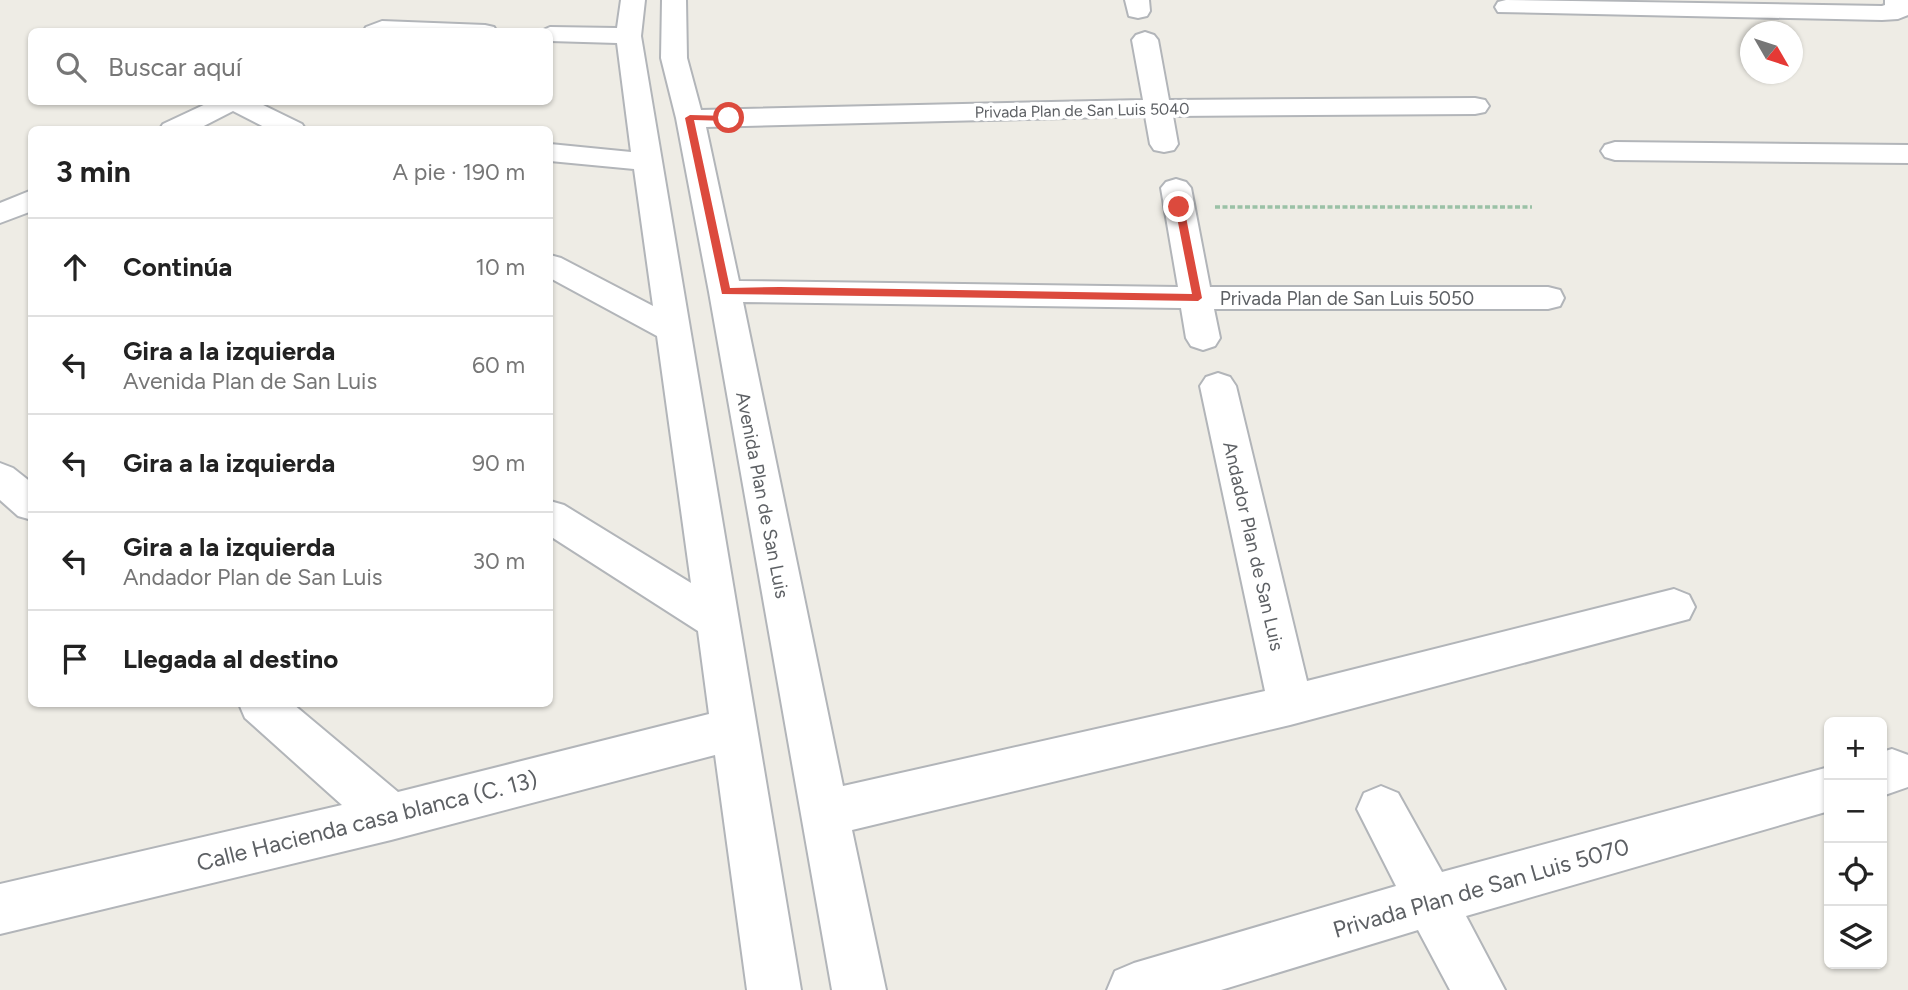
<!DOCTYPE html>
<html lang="es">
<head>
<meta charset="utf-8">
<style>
  body { margin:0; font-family:Figtree,sans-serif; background:#f2f2f2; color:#222 }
  .controls { position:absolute; right:21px; bottom:21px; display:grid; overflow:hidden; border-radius:10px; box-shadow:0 2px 5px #0004 }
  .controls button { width:63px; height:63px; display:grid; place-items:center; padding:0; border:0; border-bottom:2px solid #e0e0e0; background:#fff; color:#222; font:35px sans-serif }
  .compass { position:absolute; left:1740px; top:21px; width:63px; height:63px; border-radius:50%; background:#fff; box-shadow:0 2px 5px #0004; rotate:129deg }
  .stop { position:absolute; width:21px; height:21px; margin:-16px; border:5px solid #dc4a3d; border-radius:50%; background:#fff }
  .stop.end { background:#dc4a3d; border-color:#fff; box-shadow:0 2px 7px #0008 }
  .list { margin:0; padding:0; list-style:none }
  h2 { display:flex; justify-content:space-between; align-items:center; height:91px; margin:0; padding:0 28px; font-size:30px }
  h2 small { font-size:23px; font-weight:400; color:#767676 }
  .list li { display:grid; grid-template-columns:46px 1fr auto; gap:21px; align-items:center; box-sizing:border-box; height:98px; padding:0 28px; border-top:2px solid #e0e0e0 }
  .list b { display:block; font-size:26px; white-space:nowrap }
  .list p { margin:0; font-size:23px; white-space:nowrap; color:#767676 }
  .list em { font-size:23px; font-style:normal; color:#767676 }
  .icon { flex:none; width:38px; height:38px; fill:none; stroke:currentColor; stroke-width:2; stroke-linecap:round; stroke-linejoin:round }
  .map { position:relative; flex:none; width:1908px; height:990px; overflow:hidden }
  .search { position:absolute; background:#fff; box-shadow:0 2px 5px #0004; left:28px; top:28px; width:525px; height:77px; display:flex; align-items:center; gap:18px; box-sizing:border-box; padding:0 24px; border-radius:10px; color:#767676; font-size:26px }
  .panel { position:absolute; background:#fff; box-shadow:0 2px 5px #0004; left:28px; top:126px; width:525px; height:581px; border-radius:10px }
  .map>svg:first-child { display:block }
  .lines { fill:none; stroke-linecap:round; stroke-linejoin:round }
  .minor-casing { stroke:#b2b5b9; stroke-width:4 }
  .path { stroke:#9bc1a6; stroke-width:3.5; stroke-dasharray:5 2.5; stroke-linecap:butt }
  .minor { fill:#fff; fill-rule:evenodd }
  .route { fill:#dc4a3d }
  .labels { text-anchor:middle; stroke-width:7; stroke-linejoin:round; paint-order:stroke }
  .far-street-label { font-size:16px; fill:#5d6064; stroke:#fff }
  .street-label { font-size:19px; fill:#5d6064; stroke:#fff }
  .near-street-label { font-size:23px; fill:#5d6064; stroke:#fff }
</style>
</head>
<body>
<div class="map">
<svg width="1908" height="990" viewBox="0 0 1908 990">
  <rect width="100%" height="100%" fill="#eeece5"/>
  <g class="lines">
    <defs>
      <g id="minor">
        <polygon points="621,0 645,0 641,36 801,990 747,990 715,755 391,840 0,934 0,884 342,805 245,718 239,704 293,704 398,792 709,714 698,631 550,536 550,501 564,505 691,583 657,336 550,278 550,255 561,258 653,306 634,169 550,161 550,144 631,152 617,43 550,41 550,32 539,32 550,27 617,28"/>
        <polygon points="662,0 686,0 687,58 701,110 1143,100 1132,40 1136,35 1145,32 1154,35 1158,40 1169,100 1475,98 1485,100 1489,106 1485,112 1475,114 1173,116 1178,144 1174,150 1164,152 1154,150 1150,144 1145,116 706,127 739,281 1178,287 1161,188 1166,182 1176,179 1186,182 1191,188 1210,287 1548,287 1560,290 1564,298 1560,306 1548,309 1214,309 1220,338 1215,346 1203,350 1191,346 1186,338 1181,308 743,302 843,786 1265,691 1200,386 1206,377 1218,373 1230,377 1236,386 1307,681 1674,589 1689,595 1695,607 1689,619 1290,725 852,830 886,990 832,990 709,292 676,118 661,58"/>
        <polygon points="1125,0 1149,0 1150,11 1147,16 1138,18 1129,16"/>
        <polygon points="1506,0 1882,6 1885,5 1885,0 1908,0 1908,15 1898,19 1882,20 1498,12 1495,7 1498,2"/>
        <polygon points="382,21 485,25 494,27 497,32 363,32 366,27"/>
        <polygon points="210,102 257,102 302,124 306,130 270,130 233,111 196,130 159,130 163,124"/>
        <polygon points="1615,142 1908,145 1908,163 1615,160 1605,157 1601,151 1605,145"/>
        <polygon points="32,190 32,211 0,223 0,203"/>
        <polygon points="0,463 13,468 32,483 32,520 18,516 0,500"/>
        <polygon points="1892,749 1908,755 1908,787 1882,796 1882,752"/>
        <polygon points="1829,767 1829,811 1466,916 1505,990 1450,990 1418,930 1221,990 1107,990 1115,971 1134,963 1396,886 1357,809 1364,793 1381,786 1398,793 1442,872"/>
      </g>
    </defs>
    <use href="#minor" class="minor-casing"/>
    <polyline class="path" points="1215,207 1532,207"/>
    <use href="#minor" class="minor"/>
  </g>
  <polygon class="route" points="690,115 729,116 733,118 729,121 694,120 730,288 780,287 1192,294 1175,207 1179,204 1184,207 1202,298 1198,301 722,294 685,118"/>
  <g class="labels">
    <g class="far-street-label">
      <text transform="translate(1082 110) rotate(-1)" y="6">Privada Plan de San Luis 5040</text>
    </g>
    <g class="street-label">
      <text x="1347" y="305">Privada Plan de San Luis 5050</text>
      <text transform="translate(763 495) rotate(79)" y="7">Avenida Plan de San Luis</text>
      <text transform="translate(1254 546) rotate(77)" y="7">Andador Plan de San Luis</text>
    </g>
    <g class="near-street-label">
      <text transform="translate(367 821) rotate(-14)" y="8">Calle Hacienda casa blanca (C. 13)</text>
      <text transform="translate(1481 888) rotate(-16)" y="8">Privada Plan de San Luis 5070</text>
    </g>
  </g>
</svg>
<div class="controls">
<button>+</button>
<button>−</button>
<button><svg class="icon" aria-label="locate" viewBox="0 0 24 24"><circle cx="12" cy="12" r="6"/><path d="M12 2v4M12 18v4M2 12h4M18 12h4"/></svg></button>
<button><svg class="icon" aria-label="layers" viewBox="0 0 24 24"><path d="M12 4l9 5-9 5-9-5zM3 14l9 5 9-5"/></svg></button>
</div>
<svg class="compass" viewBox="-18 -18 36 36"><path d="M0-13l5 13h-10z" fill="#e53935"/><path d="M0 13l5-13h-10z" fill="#767676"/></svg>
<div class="stop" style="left:729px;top:118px"></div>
<div class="stop end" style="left:1179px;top:207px"></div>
<div class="search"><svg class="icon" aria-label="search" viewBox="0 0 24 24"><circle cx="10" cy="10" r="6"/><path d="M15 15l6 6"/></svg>Buscar aquí</div>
<section class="panel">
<h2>3 min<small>A pie · 190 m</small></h2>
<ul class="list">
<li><svg class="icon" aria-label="ahead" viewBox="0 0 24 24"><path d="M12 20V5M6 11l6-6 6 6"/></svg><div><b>Continúa</b></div><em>10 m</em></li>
<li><svg class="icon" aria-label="left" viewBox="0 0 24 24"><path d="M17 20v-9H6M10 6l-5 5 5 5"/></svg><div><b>Gira a la izquierda</b><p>Avenida Plan de San Luis</p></div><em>60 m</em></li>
<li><svg class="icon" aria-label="left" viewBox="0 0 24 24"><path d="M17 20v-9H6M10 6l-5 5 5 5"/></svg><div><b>Gira a la izquierda</b></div><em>90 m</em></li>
<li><svg class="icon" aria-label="left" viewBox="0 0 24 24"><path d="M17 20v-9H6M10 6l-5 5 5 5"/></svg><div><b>Gira a la izquierda</b><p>Andador Plan de San Luis</p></div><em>30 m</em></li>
<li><svg class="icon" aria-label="arrive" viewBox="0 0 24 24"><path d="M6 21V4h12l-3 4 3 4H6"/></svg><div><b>Llegada al destino</b></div></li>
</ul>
</section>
</div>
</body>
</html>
